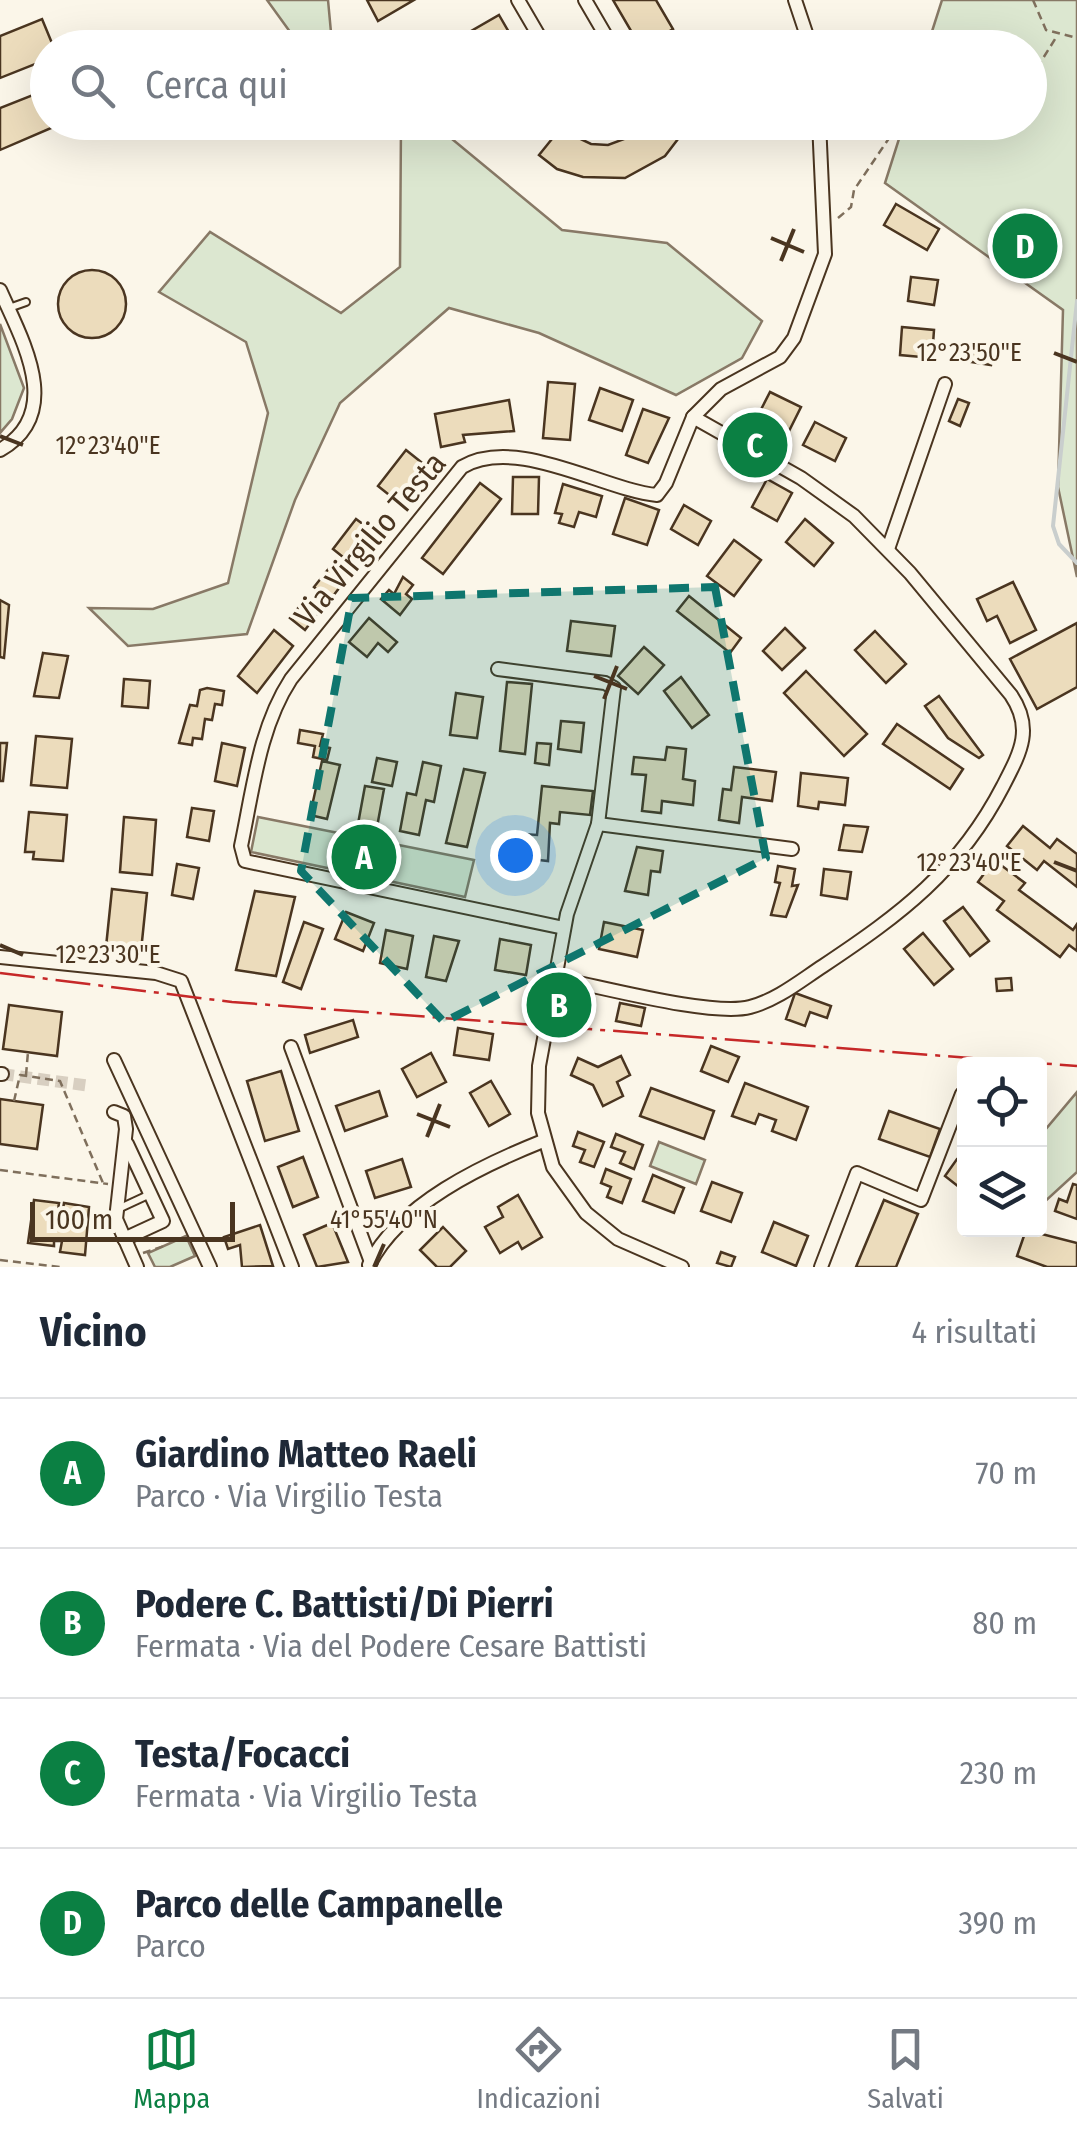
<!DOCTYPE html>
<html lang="it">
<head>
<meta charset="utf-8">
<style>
  body { margin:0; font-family:"Fira Sans Condensed",sans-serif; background:#f6f6f7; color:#1f2937 }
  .controls { position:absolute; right:30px; bottom:30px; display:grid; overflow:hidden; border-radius:10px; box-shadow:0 10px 40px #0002 }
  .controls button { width:90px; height:90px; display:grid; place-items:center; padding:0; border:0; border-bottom:2px solid #e0e1e3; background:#fff; color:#1f2937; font:50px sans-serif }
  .scale { position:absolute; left:30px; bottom:25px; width:205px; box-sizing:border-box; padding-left:10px; border:5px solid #4a3520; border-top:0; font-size:28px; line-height:35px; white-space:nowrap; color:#4a3520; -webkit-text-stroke:8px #fbf6e9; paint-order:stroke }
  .you { position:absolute; left:515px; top:855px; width:35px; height:35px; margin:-25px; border:8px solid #fff; border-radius:50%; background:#1a73e8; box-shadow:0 0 0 15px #1a73e833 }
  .badge { display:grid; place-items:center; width:65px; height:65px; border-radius:50%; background:#0b8043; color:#fff; font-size:32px; font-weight:700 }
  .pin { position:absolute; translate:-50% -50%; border:5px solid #fff; box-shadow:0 2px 10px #0006 }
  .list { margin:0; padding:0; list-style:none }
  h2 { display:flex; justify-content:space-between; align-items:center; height:130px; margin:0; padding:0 40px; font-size:42px }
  h2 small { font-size:32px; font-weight:400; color:#747a83 }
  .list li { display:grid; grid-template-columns:65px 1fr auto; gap:30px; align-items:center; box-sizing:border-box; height:150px; padding:0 40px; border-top:2px solid #e0e1e3 }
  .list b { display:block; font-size:38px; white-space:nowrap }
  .list p { margin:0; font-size:32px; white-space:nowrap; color:#747a83 }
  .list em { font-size:32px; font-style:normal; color:#747a83 }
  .icon { flex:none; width:55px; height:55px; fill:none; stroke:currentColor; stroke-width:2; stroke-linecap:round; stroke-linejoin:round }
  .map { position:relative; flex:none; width:1077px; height:1267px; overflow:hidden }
  .search { position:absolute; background:#fff; box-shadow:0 10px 40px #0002; left:30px; right:30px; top:30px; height:110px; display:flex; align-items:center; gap:25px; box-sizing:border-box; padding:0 35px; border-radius:55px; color:#747a83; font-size:38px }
  .sheet { height:730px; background:#fff }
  nav { display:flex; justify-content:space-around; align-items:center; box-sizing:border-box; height:140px; border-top:2px solid #e0e1e3; background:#fff; font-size:28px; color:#747a83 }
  nav a { display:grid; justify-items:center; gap:5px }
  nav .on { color:#0b8043 }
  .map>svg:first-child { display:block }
  .green { fill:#dce7d0; stroke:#887966; stroke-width:2.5 }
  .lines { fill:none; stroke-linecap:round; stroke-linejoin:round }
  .stream { stroke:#c9cecd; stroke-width:4 }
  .building { fill:#ecdcbc; stroke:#4a3520; stroke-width:2.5 }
  .minor-tunnel { stroke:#d8cfc1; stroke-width:12; stroke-dasharray:12 6; stroke-linecap:butt }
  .service-casing { stroke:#4a3520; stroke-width:10 }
  .minor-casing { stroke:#4a3520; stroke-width:16 }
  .path { stroke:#7f6f5c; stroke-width:2.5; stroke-dasharray:8 5; stroke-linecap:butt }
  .service { stroke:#fbf6e9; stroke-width:6 }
  .minor { stroke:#fbf6e9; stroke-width:12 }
  .power { stroke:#c62828; stroke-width:2.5; stroke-dasharray:35 8 5 8; stroke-linecap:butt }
  .marked { fill:#0f766e; fill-opacity:0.2; stroke:#0f766e; stroke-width:8; stroke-dasharray:20 12; stroke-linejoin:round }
  .ticks { fill:none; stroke:#4a3520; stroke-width:4 }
  .labels { text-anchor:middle; stroke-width:8; stroke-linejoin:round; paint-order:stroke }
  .street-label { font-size:32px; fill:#4a3520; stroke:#fbf6e9 }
  .ticks-label { font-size:25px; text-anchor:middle; fill:#4a3520; stroke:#fbf6e9; stroke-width:8; stroke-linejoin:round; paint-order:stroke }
</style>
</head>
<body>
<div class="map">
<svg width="1077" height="1267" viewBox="0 0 1077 1267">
  <rect width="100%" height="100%" fill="#fbf6e9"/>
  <g class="green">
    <polygon points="267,0 328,0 332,43 337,47 301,47"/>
    <polygon points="942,0 1077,0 1077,577 1058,487 1063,310 885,183 904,123 1030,122 1030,48 927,47"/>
    <polygon points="401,123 447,123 452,139 562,230 667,243 762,321 742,358 676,395 539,333 449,308 340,403 295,500 247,634 128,646 89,608 153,609 228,583 268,413 246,342 159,292 210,232 341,313 400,267"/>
    <polygon points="0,324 24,388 12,419 0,433"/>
    <polygon points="258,817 474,860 465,897 251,852"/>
    <polygon points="1077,1092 1077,1172 1040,1206 1040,1136"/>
    <polygon points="659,1142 705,1160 696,1184 650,1166"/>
    <polygon points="186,1236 195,1256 170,1267 155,1267 148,1253"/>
  </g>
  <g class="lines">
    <polyline class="stream" points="1077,301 1053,526 1059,544 1077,563"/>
  </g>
  <g class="building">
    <polygon points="367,0 414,0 378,21"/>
    <polygon points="613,0 656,0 673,29 641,48"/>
    <polygon points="499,15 518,48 474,48 466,34"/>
    <polygon points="42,19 54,48 48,48 48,59 0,78 0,36"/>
    <polygon points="48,89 48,122 65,122 0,150 0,108"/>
    <polygon points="647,122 691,122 665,156 625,178 583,177 557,169 539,155 560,129 591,144 608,145 627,138"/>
    <polygon points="896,204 939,229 927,250 884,225"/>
    <circle cx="92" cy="304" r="34"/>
    <polygon points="911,277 938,280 934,305 908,301"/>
    <polygon points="902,327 934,330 932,358 900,355"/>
    <polygon points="974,346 994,349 991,365 971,362"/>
    <polygon points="548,382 575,384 570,440 543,438"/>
    <polygon points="600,388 633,400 622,431 589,420"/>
    <polygon points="770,392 801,407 784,441 753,425"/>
    <polygon points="958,399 969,403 960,426 949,421"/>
    <polygon points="509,400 514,431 463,435 465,442 441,447 435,414"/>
    <polygon points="643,409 669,418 648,463 626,455"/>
    <polygon points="815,422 846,438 835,461 803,445"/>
    <polygon points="406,450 431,470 403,506 378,486"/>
    <polygon points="513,477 539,477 538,514 512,514"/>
    <polygon points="767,479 792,493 777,521 752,507"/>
    <polygon points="480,483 501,499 443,574 422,558"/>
    <polygon points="563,484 602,496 596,517 579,512 574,527 559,523 562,514 555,513"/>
    <polygon points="625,498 659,510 647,545 613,534"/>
    <polygon points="684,505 711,521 698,545 671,529"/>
    <polygon points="356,519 379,536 362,558 355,553 348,561 333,549"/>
    <polygon points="805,519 833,543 814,566 786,542"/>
    <polygon points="734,540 761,560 734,596 707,576"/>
    <polygon points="330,567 346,579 330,600 314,587"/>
    <polygon points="403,577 413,585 406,594 412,599 400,615 381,599 389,590 394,594"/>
    <polygon points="1013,582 1036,630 1010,643 997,616 987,621 977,599"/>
    <polygon points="689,596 741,638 730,653 677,611"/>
    <polygon points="307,597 321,609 305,630 290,618"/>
    <polygon points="0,600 9,605 4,658 0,657"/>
    <polygon points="369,618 397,642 388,652 378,643 367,657 349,642"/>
    <polygon points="571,621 615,626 611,656 567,651"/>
    <polygon points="1077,623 1077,687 1037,709 1010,659"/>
    <polygon points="785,628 805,648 782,670 763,651"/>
    <polygon points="274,630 293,646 257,693 238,676"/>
    <polygon points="875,631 906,664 886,683 855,650"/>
    <polygon points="644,647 664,665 638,694 618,676"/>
    <polygon points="43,653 68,656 59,698 34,696"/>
    <polygon points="806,671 867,734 844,756 784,693"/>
    <polygon points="681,677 709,715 692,728 664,691"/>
    <polygon points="124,679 150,681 148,708 122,706"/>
    <polygon points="507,682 532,684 525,754 500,751"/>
    <polygon points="207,688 224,691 222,705 215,704 212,720 205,719 202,739 193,738 192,745 179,743 190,705 197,706 200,690"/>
    <polygon points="456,693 483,697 477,738 450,735"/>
    <polygon points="939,696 983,755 979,758 948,738 925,706"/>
    <polygon points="561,721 584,723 581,752 558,749"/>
    <polygon points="897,724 963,769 950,789 883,744"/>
    <polygon points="300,730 323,734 320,746 330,748 327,760 313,757 315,746 298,743"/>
    <polygon points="36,736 72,739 67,788 31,785"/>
    <polygon points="0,743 7,743 3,781 0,781"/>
    <polygon points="222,743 245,748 237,786 215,781"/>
    <polygon points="537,743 551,744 549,765 535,763"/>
    <polygon points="667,747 686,749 683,779 695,781 693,805 662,801 661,813 642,811 646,775 632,774 634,757 665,760"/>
    <polygon points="377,758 397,762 392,786 372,782"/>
    <polygon points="322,761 340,765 327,819 310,815"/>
    <polygon points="423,762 441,766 434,802 426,800 419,835 400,831 407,793 416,795"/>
    <polygon points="734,767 776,772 772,801 742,797 739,823 719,820 723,789 731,790"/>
    <polygon points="464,769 485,773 467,847 446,843"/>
    <polygon points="801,773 848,778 845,805 819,802 818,809 798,806"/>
    <polygon points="365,786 384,789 377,827 358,824"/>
    <polygon points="542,786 593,791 590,815 560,812 559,824 550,823 548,861 530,859 531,848 524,848 525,834 537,835"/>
    <polygon points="192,808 214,811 209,841 187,837"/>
    <polygon points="29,812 67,815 63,861 33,859 34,852 25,852"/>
    <polygon points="124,817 156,820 152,875 120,872"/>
    <polygon points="844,825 868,827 862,852 839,850"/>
    <polygon points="1023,826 1050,848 1057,839 1077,854 1077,887 1044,861 1037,870 1007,846"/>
    <polygon points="637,847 663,851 660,872 651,871 648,895 625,891"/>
    <polygon points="994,860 1025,883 1019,890 1073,930 1077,924 1077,951 1069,945 1060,957 997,910 1004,901 978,882"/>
    <polygon points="177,864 199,868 193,899 172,895"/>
    <polygon points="778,866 795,869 792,886 798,885 786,917 771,915 780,883 775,882"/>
    <polygon points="824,869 851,872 847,899 821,895"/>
    <polygon points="112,889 147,893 141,951 106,947"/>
    <polygon points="255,891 295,897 276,976 236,970"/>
    <polygon points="963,907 989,941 970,956 944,921"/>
    <polygon points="346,912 374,923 363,951 335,939"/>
    <polygon points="304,922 323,929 301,989 283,982"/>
    <polygon points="604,922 643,930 637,957 599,949"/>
    <polygon points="386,930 413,936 407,969 380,963"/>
    <polygon points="923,933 953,969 934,985 904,949"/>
    <polygon points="434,936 459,941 446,981 426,977"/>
    <polygon points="500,939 531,945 526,975 495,970"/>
    <polygon points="1011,978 1012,990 997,991 996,979"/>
    <polygon points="795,993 831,1006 827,1018 810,1012 805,1026 786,1019"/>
    <polygon points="620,1003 645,1008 641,1026 616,1021"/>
    <polygon points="9,1005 62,1012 57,1056 3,1049"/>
    <polygon points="353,1020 358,1037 310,1053 305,1035"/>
    <polygon points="458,1028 493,1034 489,1060 454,1055"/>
    <polygon points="711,1046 739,1057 728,1082 701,1071"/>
    <polygon points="431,1053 446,1082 417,1097 402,1069"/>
    <polygon points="621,1056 630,1075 617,1082 623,1096 603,1106 593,1085 571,1075 578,1058 598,1067"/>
    <polygon points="281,1071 299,1131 265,1141 247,1081"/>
    <polygon points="491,1081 510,1114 489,1126 470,1093"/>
    <polygon points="745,1083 808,1107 796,1140 772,1131 776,1120 759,1114 755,1124 732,1116"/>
    <polygon points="651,1088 714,1111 704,1139 640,1116"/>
    <polygon points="379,1091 387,1116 345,1131 336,1106"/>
    <polygon points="0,1099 43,1105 37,1149 0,1144"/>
    <polygon points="889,1111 940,1129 930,1157 879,1139"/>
    <polygon points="578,1132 604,1142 594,1167 580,1162 585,1150 573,1146"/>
    <polygon points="616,1134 643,1145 634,1169 620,1163 625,1152 611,1147"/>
    <polygon points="303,1157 318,1197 293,1207 278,1167"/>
    <polygon points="402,1159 411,1187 375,1198 366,1171"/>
    <polygon points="957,1159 964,1160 964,1191 945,1176"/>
    <polygon points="606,1169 631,1179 622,1203 607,1197 611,1187 601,1183"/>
    <polygon points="653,1175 684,1188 674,1213 643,1201"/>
    <polygon points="712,1182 742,1193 731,1222 701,1211"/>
    <polygon points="1073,1184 1077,1185 1077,1219 1055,1211 1059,1199 1067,1202"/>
    <polygon points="518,1195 542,1237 522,1249 518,1242 500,1253 485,1227 503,1217 498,1207"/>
    <polygon points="34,1200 59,1203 58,1209 63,1209 64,1203 89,1207 85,1255 60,1252 62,1241 54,1241 54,1246 28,1243"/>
    <polygon points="884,1200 918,1214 896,1267 856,1267"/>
    <polygon points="774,1222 808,1236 796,1266 762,1252"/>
    <polygon points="332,1223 348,1262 317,1267 304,1235"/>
    <polygon points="260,1225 273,1266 242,1267 240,1245 228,1249 224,1237"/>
    <polygon points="443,1227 466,1251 450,1267 437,1267 420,1250"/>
    <polygon points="1026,1230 1077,1243 1077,1267 1047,1267 1017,1256"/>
    <polygon points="721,1252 735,1257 731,1267 717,1263"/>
  </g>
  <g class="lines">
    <polyline class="minor-tunnel" points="2,1074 91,1086"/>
    <defs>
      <g id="service">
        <polyline points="9,308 26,302"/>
        <polyline points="118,1209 146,1196 148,1190"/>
      </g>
      <g id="minor">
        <polyline points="518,0 546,48"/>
        <polyline points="585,0 613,48"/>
        <polyline points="795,0 811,48"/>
        <path d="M0 290C22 340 65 413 0 450"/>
        <polyline points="693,417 721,389 780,357 794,338 825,254 819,122"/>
        <polyline points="888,549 945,384"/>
        <polyline points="498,669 605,683 614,688 598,824 567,914 539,1066 538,1113 553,1167 586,1213 618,1239 682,1267"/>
        <polyline points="598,824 792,849"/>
        <polyline points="0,957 156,973 181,981 292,1267"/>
        <path d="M555 978C599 986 712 1017 750 1007 777 1000 800 981 823 966 901 914 959 871 1003 786 1020 753 1034 729 1011 695L910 573 854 516 801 478 693 417 666 483 657 495C603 490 517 435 462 467L291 679C259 728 253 790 241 846L245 861 564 928"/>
        <polyline points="291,1047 371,1262"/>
        <polyline points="114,1060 210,1267"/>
        <polyline points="0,1074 2,1074"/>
        <polyline points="114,1112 124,1116 126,1129 116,1219 137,1267"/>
        <polyline points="124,1239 163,1221 127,1144"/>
        <path d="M369 1265C399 1204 483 1165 543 1141"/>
        <polyline points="821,1267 857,1173 921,1200 962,1094"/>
      </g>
    </defs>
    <use href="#service" class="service-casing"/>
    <use href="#minor" class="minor-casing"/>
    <g class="path">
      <polyline points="1033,0 1046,30 1077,38"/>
      <polyline points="1030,79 1057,36"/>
      <polyline points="838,218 851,207 854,190 900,122"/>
      <polyline points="26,1075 28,1052"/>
      <polyline points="14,1101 20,1075 60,1081 103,1183"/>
      <polyline points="0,1170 108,1184"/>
      <polyline points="143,1253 167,1245"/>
      <polyline points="0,1260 60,1267"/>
    </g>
    <use href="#service" class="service"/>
    <use href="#minor" class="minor"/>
    <polyline class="power" points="0,973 232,1002 1077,1066"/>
  </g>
  <path class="marked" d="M715 587 766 858 444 1022 301 871 352 598Z"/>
  <path class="ticks" d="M771 238 804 252M781 261 794 229M1054 353 1077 362M0 436 23 445M594 676 627 689M604 699 617 666M1054 862 1077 871M0 945 23 955M417 1114 450 1127M427 1137 440 1104M374 1267 384 1244"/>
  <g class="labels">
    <g class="street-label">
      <text transform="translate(370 539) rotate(-50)" y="11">Via Virgilio Testa</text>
    </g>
  </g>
  <g class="ticks-label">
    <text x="969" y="361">12°23'50"E</text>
    <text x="108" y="454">12°23'40"E</text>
    <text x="969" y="871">12°23'40"E</text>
    <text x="108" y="963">12°23'30"E</text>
    <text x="384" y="1228">41°55'40"N</text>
  </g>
</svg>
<div class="controls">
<button><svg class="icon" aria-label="locate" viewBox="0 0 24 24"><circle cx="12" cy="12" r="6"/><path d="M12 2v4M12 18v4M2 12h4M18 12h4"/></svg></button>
<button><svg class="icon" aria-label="layers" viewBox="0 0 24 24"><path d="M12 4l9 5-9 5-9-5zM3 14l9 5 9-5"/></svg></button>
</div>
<div class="scale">100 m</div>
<div class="you"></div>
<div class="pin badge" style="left:364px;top:857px">A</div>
<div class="pin badge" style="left:559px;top:1005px">B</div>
<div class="pin badge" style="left:755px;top:445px">C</div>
<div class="pin badge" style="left:1025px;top:246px">D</div>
<div class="search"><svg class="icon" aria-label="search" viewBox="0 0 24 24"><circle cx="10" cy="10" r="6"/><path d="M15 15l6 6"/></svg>Cerca qui</div>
</div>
<section class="sheet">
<h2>Vicino<small>4 risultati</small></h2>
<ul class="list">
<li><span class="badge">A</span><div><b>Giardino Matteo Raeli</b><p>Parco · Via Virgilio Testa</p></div><em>70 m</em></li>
<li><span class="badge">B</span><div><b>Podere C. Battisti/Di Pierri</b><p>Fermata · Via del Podere Cesare Battisti</p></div><em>80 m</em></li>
<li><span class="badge">C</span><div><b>Testa/Focacci</b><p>Fermata · Via Virgilio Testa</p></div><em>230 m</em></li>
<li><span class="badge">D</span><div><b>Parco delle Campanelle</b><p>Parco</p></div><em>390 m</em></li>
</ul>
</section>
<nav>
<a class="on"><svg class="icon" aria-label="map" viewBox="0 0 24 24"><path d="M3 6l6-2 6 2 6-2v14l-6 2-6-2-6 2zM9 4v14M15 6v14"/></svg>Mappa</a>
<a><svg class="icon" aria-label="directions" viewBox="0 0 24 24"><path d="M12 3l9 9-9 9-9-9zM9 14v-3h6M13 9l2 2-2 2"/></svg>Indicazioni</a>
<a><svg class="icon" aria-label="saved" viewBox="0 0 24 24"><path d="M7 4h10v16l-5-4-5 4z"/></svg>Salvati</a>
</nav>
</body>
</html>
